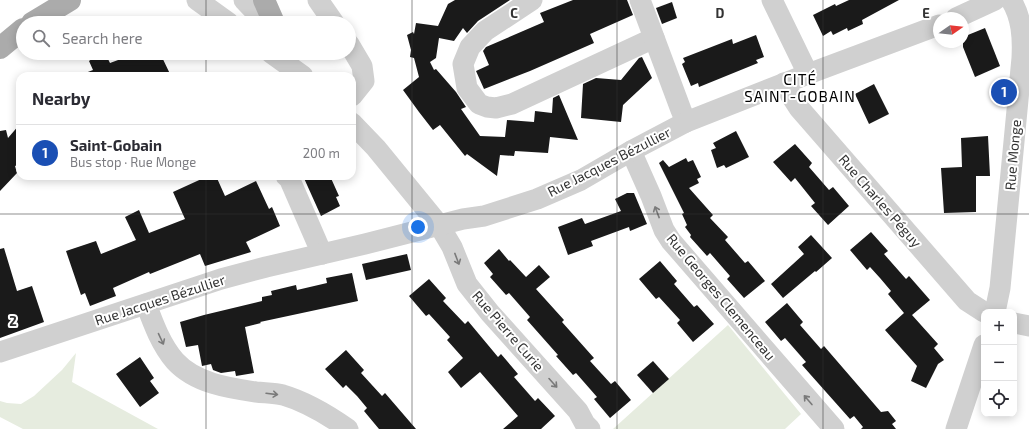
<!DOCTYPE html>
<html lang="en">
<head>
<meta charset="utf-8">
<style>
  body { margin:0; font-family:"Exo 2",sans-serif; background:#f7f7f7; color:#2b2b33 }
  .controls { position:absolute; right:12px; bottom:12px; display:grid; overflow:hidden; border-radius:8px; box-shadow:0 2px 10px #0003 }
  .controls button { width:36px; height:36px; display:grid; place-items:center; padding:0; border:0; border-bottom:1px solid #e1e1e2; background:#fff; color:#2b2b33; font:20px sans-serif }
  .compass { position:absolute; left:933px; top:12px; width:36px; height:36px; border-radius:50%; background:#fff; box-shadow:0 2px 10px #0003; rotate:76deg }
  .you { position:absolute; left:418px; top:227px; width:14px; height:14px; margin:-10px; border:3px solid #fff; border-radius:50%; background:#1a73e8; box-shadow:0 0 0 6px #1a73e833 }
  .badge { display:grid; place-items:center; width:26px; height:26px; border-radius:50%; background:#e63946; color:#fff; font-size:13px; font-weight:700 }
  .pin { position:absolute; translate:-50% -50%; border:2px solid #fff; box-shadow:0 1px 4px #0006 }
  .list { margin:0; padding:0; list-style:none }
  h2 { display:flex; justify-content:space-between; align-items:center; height:52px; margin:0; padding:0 16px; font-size:17px }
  h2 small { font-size:13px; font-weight:400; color:#7c7c81 }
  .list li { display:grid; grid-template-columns:26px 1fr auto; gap:12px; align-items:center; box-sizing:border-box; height:56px; padding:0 16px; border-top:1px solid #e1e1e2 }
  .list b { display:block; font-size:15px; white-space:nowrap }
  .list p { margin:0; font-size:13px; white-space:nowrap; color:#7c7c81 }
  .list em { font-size:13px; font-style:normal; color:#7c7c81 }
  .icon { flex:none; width:22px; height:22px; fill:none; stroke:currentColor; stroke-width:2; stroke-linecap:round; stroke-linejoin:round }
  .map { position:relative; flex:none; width:1029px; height:429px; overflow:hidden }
  .search { position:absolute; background:#fff; box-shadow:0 2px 10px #0003; left:16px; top:16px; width:340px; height:44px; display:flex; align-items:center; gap:10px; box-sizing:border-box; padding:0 14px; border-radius:22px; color:#7c7c81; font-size:15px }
  .panel { position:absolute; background:#fff; box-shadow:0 2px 10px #0003; left:16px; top:72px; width:340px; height:108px; border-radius:12px }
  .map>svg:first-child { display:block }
  .green { fill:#e6ecdf }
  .building { fill:#1a1a1a }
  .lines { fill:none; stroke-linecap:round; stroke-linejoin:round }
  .minor { stroke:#d0d0d0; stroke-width:21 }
  .major { stroke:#ababab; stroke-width:22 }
  .oneway { stroke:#7a7a7a }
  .grid { fill:none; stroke:#333; stroke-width:1; stroke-opacity:0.55 }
  .labels { text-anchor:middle; stroke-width:4; stroke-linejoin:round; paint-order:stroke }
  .street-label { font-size:14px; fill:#333; stroke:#fff }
  .neighbourhood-label { font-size:15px; letter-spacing:1px; fill:#000; stroke:#fff }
  .grid-label { font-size:13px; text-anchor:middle; font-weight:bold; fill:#333; stroke:#fff; stroke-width:4; stroke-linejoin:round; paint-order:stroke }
</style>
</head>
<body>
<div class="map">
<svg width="1029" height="429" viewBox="0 0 1029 429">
  <rect width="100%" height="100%" fill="#fff"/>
  <g class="green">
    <polygon points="728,325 801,414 785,429 613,429"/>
    <polygon points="76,353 72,382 158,429 23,429 0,417 0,401 7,403 21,404 34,396 62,370"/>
  </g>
  <g class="building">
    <polygon points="455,0 510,0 478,21 467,33 463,28 454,41 439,38 436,58 430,62 434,70 436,69 456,92 466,107 461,109 480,136 505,137 507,120 534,122 535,111 552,113 553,98 559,95 578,140 550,137 548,153 515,151 514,156 500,155 497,176 467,154 465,156 440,125 433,130 419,112 403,90 419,77 414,58 410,57 411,50 407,35 413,32 414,34 416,23 438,26 448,4"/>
    <polygon points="573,0 627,0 633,15 590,34 594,43 530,71 484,89 476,71 489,65 483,51 486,47 544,22 540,13"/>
    <polygon points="849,0 899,0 862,20 863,24 848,31 847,28 833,35 831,31 823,36 813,15 835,4 836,6"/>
    <polygon points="672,2 677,18 662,24 656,8"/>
    <polygon points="985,28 1000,66 975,77 963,47 963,37"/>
    <polygon points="756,35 764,57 756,60 758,63 699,87 698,83 691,86 682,64 685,62 683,58 732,39 733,44"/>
    <polygon points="100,53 105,53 110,63 137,53 160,53 171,76 81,76 80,75 93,70 89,61"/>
    <polygon points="642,57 652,78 623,105 621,122 581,118 583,84 596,78 621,80 639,58"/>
    <polygon points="874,84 889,114 869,124 855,94"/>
    <polygon points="20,124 20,164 15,166 17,173 0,191 0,131 6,130 8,138"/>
    <polygon points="736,131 749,157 726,168 724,165 717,168 711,150 716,148 713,143"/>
    <polygon points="988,136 990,176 976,176 976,212 944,213 941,168 962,167 961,138"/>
    <polygon points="795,144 812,163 809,167 829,190 833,187 849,206 828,225 811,206 815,203 795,178 791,182 773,162"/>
    <polygon points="686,158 688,162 693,160 701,177 697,179 699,183 689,188 713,215 710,218 728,237 725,240 745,263 748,261 765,281 744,298 727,279 730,276 710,253 707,256 690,237 691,235 685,227 687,225 682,214 684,213 659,163 663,160 669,167"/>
    <polygon points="208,176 216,176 225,196 256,181 269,209 272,207 280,226 246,242 251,252 205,266 200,254 150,274 149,272 113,288 116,296 90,306 85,293 81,295 66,251 96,241 101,254 136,240 125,217 139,210 149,233 185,219 173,192"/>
    <polygon points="303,176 330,176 339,196 336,197 340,206 321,216"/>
    <polygon points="627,193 634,193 647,224 630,231 629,227 591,241 593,246 568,255 558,227 582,218 585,224 621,211 615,199"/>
    <polygon points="871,232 888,251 884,254 906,279 909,276 930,300 912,315 938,344 934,348 944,360 938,364 926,388 911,381 917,366 885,330 904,313 888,294 891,291 880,278 870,267 867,270 850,250"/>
    <polygon points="811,235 832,258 816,272 815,271 783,298 771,284 804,254 798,247"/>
    <polygon points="4,248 17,291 32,286 44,322 0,338 0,249"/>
    <polygon points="499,249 509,261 510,260 526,277 539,265 550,277 536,289 564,320 562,322 594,358 590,361 611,384 615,381 631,400 610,418 594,399 597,397 576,373 573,375 556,356 558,355 527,320 530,317 509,293 506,295 490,277 493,274 484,263"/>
    <polygon points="407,254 411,270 366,280 362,264"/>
    <polygon points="660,261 677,281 674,284 694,307 697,305 714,324 693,342 677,323 680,320 659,297 656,299 639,279"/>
    <polygon points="352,273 358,301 260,322 261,323 245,327 254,373 236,376 235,371 221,373 213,370 211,364 202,366 198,345 186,347 180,322 204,315 262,301 262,297 272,295 271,291 296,285 297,290 327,283 326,278"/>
    <polygon points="429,279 446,298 443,301 465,324 468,321 498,357 501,354 518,374 514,377 535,401 538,398 555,416 541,429 503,429 518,416 480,372 461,388 448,372 463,358 447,340 450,337 429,314 426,316 409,296"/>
    <polygon points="787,303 803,322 800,325 821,349 824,346 881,412 888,411 896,421 892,424 896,429 861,429 863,427 854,416 850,419 802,365 806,362 785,338 781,341 765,322"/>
    <polygon points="346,350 364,370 361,373 382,396 385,393 416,429 379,429 364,411 367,408 357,396 346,385 343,388 325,369"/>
    <polygon points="140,357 154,378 150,381 159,393 140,407 116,374"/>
    <polygon points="653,361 669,379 653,393 637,375"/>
  </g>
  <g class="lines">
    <g class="minor">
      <polyline points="197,0 229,23"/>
      <polyline points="244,0 266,23"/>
      <polyline points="318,0 334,23"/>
      <polyline points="532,0 485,31 470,47 463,64 467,88 479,104 487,107 496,108 512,104 654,38"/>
      <polyline points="640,0 681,110 686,122"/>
      <polyline points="772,0 808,74"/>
      <polyline points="956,18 995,0"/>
      <polyline points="349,44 362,66 364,81 352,96"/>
      <polyline points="271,53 303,76"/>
      <polyline points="784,83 790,94 799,108 967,301 984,312"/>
      <polyline points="352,123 376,148 439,225 452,247 467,284 490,313 578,411 585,424 590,429"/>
      <polyline points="631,151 651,196 664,230 671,241 834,429"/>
      <polyline points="286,176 289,178 322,254"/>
      <path d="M146 304C153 323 161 345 175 361 195 383 228 388 256 392 265 393 275 393 283 395 307 402 328 415 348 429"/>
      <path d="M995 312 1000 288 1022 58C1023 38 1022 18 1011 0"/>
      <polyline points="1014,323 1029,326"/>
      <polyline points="0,352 221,279 266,267 365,244 463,219 484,216 537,199 581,180 631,151 686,122 808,74 939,25"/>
      <polyline points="956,429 984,345"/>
    </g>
    <g class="major">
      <polyline points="264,0 274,23"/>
      <polyline points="32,23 70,0"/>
      <polyline points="0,48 23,29"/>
    </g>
  </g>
  <defs><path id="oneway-shaft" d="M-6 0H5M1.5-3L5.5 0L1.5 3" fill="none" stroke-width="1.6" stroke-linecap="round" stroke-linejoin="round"/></defs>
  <g class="oneway">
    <use href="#oneway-shaft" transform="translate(657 212) rotate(-111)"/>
    <use href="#oneway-shaft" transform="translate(457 259) rotate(69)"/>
    <use href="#oneway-shaft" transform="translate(161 339) rotate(65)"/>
    <use href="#oneway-shaft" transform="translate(553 383) rotate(48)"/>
    <use href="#oneway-shaft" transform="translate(272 394) rotate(7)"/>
    <use href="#oneway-shaft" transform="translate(808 400) rotate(-131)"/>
  </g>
  <path class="grid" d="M206 0V23M412 0V429M617 0V429M823 0V429M206 53V76M206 176V429M0 214H1029"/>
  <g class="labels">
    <g class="street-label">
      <text transform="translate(1013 155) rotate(-85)" y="5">Rue Monge</text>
      <text transform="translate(609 162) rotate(-27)" y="5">Rue Jacques Bézullier</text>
      <text transform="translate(880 201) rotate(49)" y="5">Rue Charles Péguy</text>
      <text transform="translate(721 297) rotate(50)" y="5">Rue Georges Clemenceau</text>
      <text transform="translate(160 300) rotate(-18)" y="5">Rue Jacques Bézullier</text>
      <text transform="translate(508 331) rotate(49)" y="5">Rue Pierre Curie</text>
    </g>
    <g class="neighbourhood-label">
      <text x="800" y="85">CITÉ<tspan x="800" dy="17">SAINT-GOBAIN</tspan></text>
    </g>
  </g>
  <g class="grid-label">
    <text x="514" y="18">C</text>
    <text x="720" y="18">D</text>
    <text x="926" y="18">E</text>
    <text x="13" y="326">2</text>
  </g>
</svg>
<div class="controls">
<button>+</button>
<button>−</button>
<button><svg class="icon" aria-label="locate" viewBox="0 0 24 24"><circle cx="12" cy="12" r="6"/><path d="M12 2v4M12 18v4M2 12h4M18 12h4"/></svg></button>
</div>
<svg class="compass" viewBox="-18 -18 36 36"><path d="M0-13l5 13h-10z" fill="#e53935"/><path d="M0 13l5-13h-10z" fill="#7c7c81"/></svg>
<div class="you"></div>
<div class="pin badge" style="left:1004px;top:92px;background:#1a4fb4">1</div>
<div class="search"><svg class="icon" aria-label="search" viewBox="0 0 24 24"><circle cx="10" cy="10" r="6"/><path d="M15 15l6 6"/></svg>Search here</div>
<section class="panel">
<h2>Nearby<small></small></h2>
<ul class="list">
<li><span class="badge" style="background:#1a4fb4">1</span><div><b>Saint-Gobain</b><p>Bus stop · Rue Monge</p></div><em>200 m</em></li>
</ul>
</section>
</div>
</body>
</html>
